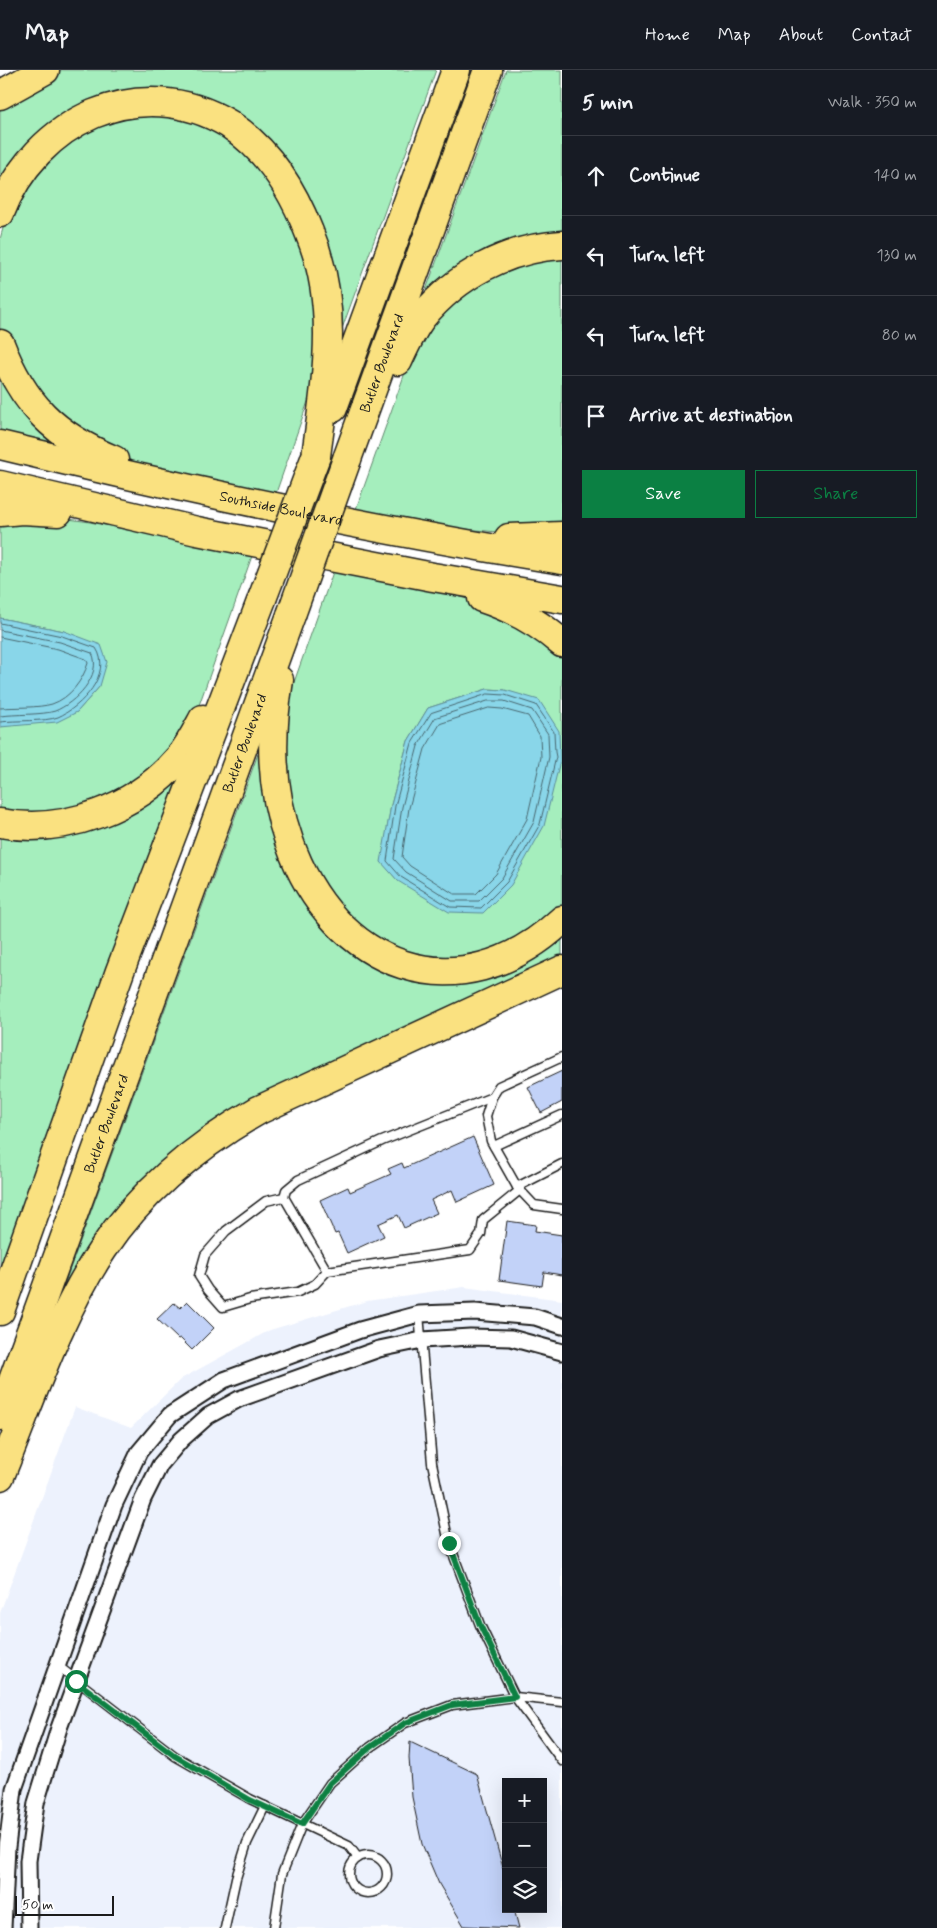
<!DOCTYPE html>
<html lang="en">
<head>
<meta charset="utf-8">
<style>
  body { margin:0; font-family:Mynerve,sans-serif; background:#20242c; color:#f1f3f6 }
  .controls { position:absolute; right:15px; bottom:15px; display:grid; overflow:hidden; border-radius:0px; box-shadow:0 5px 20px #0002 }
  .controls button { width:45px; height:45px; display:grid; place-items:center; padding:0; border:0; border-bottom:1px solid #363941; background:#171b24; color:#f1f3f6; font:25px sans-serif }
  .scale { position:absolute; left:15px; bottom:12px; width:99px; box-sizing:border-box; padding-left:5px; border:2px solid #1c1c1c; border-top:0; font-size:14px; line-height:18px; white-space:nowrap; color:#1c1c1c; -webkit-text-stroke:4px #fff; paint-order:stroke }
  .stop { position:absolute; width:15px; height:15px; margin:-11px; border:4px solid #0b8043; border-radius:50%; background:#fff }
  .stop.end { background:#0b8043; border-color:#fff; box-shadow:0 1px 5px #0008 }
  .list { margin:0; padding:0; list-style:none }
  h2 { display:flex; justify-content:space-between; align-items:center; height:65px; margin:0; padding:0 20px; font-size:21px }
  h2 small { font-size:16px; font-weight:400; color:#9ea1a6 }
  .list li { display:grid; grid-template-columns:32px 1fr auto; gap:15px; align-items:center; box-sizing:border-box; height:80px; padding:0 20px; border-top:1px solid #363941 }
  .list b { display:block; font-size:19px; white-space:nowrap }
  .list em { font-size:16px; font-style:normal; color:#9ea1a6 }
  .actions { display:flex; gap:10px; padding:15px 20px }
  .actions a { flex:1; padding:11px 0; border:1px solid #0b8043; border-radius:0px; text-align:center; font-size:18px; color:#0b8043 }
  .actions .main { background:#0b8043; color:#fff }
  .icon { flex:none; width:28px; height:28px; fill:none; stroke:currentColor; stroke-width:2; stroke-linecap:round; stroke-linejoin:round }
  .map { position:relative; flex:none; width:562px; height:1858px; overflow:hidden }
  header { display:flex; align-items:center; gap:30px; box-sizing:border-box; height:70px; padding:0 25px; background:#171b24; border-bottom:1px solid #363941 }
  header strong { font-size:24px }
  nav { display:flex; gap:28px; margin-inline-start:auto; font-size:18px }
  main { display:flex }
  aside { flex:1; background:#171b24 }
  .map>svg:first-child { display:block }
  .built { fill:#edf2fd; fill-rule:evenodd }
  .green { fill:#a5eebd; stroke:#60856c; fill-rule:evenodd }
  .water { fill:#89d6e9; stroke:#5d8c97 }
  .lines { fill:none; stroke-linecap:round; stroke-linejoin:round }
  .shore { stroke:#48666e; stroke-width:1 }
  .building { fill:#c2d2f8; stroke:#1c1c1c }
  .lane-casing { stroke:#1c1c1c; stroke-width:11 }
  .street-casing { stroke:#1c1c1c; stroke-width:19 }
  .highway-casing { stroke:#1c1c1c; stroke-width:31 }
  .lane { stroke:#fff; stroke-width:8 }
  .street { stroke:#fff; stroke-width:15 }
  .highway { stroke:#fae180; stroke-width:28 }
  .highway-bridge-casing { stroke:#1c1c1c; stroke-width:31; stroke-linecap:butt }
  .highway-bridge { stroke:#fae180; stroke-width:28 }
  .route { stroke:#0b8043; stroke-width:6 }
  .labels { text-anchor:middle; stroke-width:4.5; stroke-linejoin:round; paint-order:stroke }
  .street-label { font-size:15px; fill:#1c1c1c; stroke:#fff }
</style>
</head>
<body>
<header>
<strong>Map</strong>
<nav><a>Home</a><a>Map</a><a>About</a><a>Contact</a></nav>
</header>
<main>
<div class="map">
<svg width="562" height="1858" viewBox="0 0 562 1858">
  <rect width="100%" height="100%" fill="#fff"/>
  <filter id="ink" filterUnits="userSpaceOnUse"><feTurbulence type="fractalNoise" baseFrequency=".02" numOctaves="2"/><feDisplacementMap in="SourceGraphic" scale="10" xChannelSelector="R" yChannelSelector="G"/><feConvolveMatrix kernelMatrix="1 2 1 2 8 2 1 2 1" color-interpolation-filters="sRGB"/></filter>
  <g filter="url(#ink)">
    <path class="built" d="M464 1217 562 1230V1858H0V1543L75 1337 131 1358 181 1309 270 1260 367 1231ZM506 1712H543V1839H506Z"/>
    <g class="green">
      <polygon points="57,0 436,0 339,267 339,236 236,51 107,30 0,132 0,32"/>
      <polygon points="506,0 562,0 562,166 470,193 446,204 422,231"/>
      <polygon points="129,36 209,49 271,104 317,217 312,320 276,423 157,399 128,390 99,377 57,350 4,272 0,260 0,169 7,144 34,94"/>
      <polygon points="562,186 562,460 498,462 464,459 356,439 411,286 449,232 505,197"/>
      <polygon points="0,293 70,378 0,361"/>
      <polygon points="0,448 61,448 90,452 252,486 193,652 145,709 63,744 0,745 0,657 77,642 100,616 64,561 0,548"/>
      <path d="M333 502 451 524 478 532 562 581V840L511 878 419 892 368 870 316 810 284 716 287 632ZM487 619 505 620 398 811 382 792 391 735 408 671 428 638Z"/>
      <polygon points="260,682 301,807 419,903 562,856 562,893 222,1055 48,1259 258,684"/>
      <polygon points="183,697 0,1207 0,763 12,765"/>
    </g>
    <g class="water">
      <polygon points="0,548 64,561 101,575 107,592 100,616 77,642 57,652 0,657"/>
      <polygon points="487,619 505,620 539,630 559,661 560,691 544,756 511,815 483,843 449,842 398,811 381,792 391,735 408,671 428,638"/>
    </g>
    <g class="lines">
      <g class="shore">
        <path d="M0 553 62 566 96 578C113 604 81 637 58 647 45 652 15 650 0 652"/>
        <path d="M0 560 60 572 92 583C103 605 75 633 55 641 43 645 14 644 0 646"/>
        <path d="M0 567 58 579 86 589 88 593C83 610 70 628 52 634 39 638 14 637 0 638"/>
        <polygon points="488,624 505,625 536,635 554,662 555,682 556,687 540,754 507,812 481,838 450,837 401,807 387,791 395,736 412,673 431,643"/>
        <polygon points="488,631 504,631 532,640 548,664 549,687 534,752 502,808 479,831 452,831 406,802 394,789 402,737 418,676 435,648"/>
        <polygon points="489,638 502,639 528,646 540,666 541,687 527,749 496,804 476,824 454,824 410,796 402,787 409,738 425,679 440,654"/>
      </g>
    </g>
    <g class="building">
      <polygon points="562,1001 562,1032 541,1043 528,1017"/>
      <polygon points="473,1067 494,1115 457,1132 452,1120 431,1130 437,1143 404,1158 398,1145 378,1154 384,1166 347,1183 338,1163 335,1164 320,1130 348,1117 350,1122 391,1104 388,1099 402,1093 404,1098"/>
      <polygon points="507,1151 536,1155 535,1161 562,1165 562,1205 544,1202 542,1216 499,1210"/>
      <polygon points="187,1231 214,1258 192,1280 180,1268 178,1269 157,1249 174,1233 180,1238"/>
      <polygon points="410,1672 477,1704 506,1809 506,1839 514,1839 519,1858 464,1856 439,1814 422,1774 412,1727 409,1688"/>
    </g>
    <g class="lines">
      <defs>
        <g id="lane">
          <polyline points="562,987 499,1016 492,1027 486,1046 491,1071 517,1117 534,1135 562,1139"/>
          <polyline points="492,1027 382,1071 298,1110 286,1120 284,1127 327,1201 470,1180 481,1164 483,1150 520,1120"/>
          <polyline points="494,1076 562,1045"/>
          <polyline points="517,1117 562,1094"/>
          <polyline points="284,1127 266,1131 226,1161 205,1185 199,1206 208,1220 223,1237 250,1229 298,1222 315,1214 327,1201"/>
          <polyline points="419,1244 432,1393 449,1473 480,1555 515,1627 562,1691"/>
          <polyline points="58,1596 175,1686 250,1729 349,1776 358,1788"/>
          <circle cx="368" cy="1804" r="19"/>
          <polyline points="225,1858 236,1808 247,1773 265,1736"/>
          <polyline points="274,1858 282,1804 302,1754 330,1713 369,1678 405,1653 452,1635 515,1627 562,1632"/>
        </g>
        <g id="street">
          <polyline points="3,1858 7,1777 14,1719 114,1435 139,1382 170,1345 224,1310 360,1260 419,1244 475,1242 535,1247 562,1256"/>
          <polyline points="29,1858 28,1791 36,1733 59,1658 143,1429 160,1395 181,1370 208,1346 239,1329 379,1279 422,1270 470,1267 511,1268 562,1282"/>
        </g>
        <g id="highway">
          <polyline points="0,25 45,0"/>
          <path d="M0 143C35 51 139 0 229 54 267 79 293 120 309 162 340 236 326 310 316 386"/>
          <path d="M0 274C23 334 55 366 114 390"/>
          <path d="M398 291C405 276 412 260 422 247 457 205 507 178 562 175"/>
          <polyline points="333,338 456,0"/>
          <path id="s1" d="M0 375C186 420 373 460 562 490"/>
          <path id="s2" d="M347 389 488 0"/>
          <polyline points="0,415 197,461 433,507 562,529"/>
          <polyline points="0,442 22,440 58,442"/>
          <polyline points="509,468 562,466"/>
          <path d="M482 528C512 538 538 552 562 573"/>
          <path d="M279 610C270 665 270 718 289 771 333 898 458 947 562 850"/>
          <path d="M0 753C64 765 137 738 179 688 189 676 196 662 203 649"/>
          <polyline points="0,1241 120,901 262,529"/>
          <path id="s3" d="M0 1346 291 545"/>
          <path d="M0 1406C30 1332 58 1246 103 1179 142 1120 198 1075 259 1040L562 900"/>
        </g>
      </defs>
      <use href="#lane" class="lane-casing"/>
      <use href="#street" class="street-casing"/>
      <use href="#highway" class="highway-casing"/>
      <use href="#lane" class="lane"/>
      <use href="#street" class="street"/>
      <use href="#highway" class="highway"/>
      <defs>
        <g id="highway-bridge">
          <polyline points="262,529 316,386"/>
          <polyline points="291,545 347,389"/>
        </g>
      </defs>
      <use href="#highway-bridge" class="highway-bridge-casing"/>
      <use href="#highway-bridge" class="highway-bridge"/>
    </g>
  </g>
  <g class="lines" filter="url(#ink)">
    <polyline class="route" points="76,1611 175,1686 250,1730 302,1754 330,1713 369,1678 405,1653 452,1635 515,1627 480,1555 449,1473"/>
  </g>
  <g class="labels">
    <g class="street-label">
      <text dy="5" stroke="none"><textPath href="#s2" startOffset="102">Butler Boulevard</textPath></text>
      <text dy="5" stroke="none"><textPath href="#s1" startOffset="288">Southside Boulevard</textPath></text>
      <text dy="5" stroke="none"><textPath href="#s3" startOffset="716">Butler Boulevard</textPath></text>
      <text dy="5" stroke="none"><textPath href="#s3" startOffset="311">Butler Boulevard</textPath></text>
    </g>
  </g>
</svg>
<div class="controls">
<button>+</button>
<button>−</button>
<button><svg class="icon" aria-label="layers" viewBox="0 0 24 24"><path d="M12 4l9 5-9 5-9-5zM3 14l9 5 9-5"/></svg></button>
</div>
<div class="scale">50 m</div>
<div class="stop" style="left:76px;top:1611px"></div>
<div class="stop end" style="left:449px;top:1473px"></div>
</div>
<aside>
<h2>5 min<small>Walk · 350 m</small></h2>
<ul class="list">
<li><svg class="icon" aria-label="ahead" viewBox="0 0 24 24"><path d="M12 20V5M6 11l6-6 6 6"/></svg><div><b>Continue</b></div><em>140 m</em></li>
<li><svg class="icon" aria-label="left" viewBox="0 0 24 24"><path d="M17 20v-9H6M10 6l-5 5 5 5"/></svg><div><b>Turn left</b></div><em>130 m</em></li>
<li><svg class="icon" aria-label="left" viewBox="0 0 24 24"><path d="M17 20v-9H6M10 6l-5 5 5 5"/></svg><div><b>Turn left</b></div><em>80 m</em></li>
<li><svg class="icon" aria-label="arrive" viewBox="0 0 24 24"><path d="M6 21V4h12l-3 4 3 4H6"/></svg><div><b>Arrive at destination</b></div></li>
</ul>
<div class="actions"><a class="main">Save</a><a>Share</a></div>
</aside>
</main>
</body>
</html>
